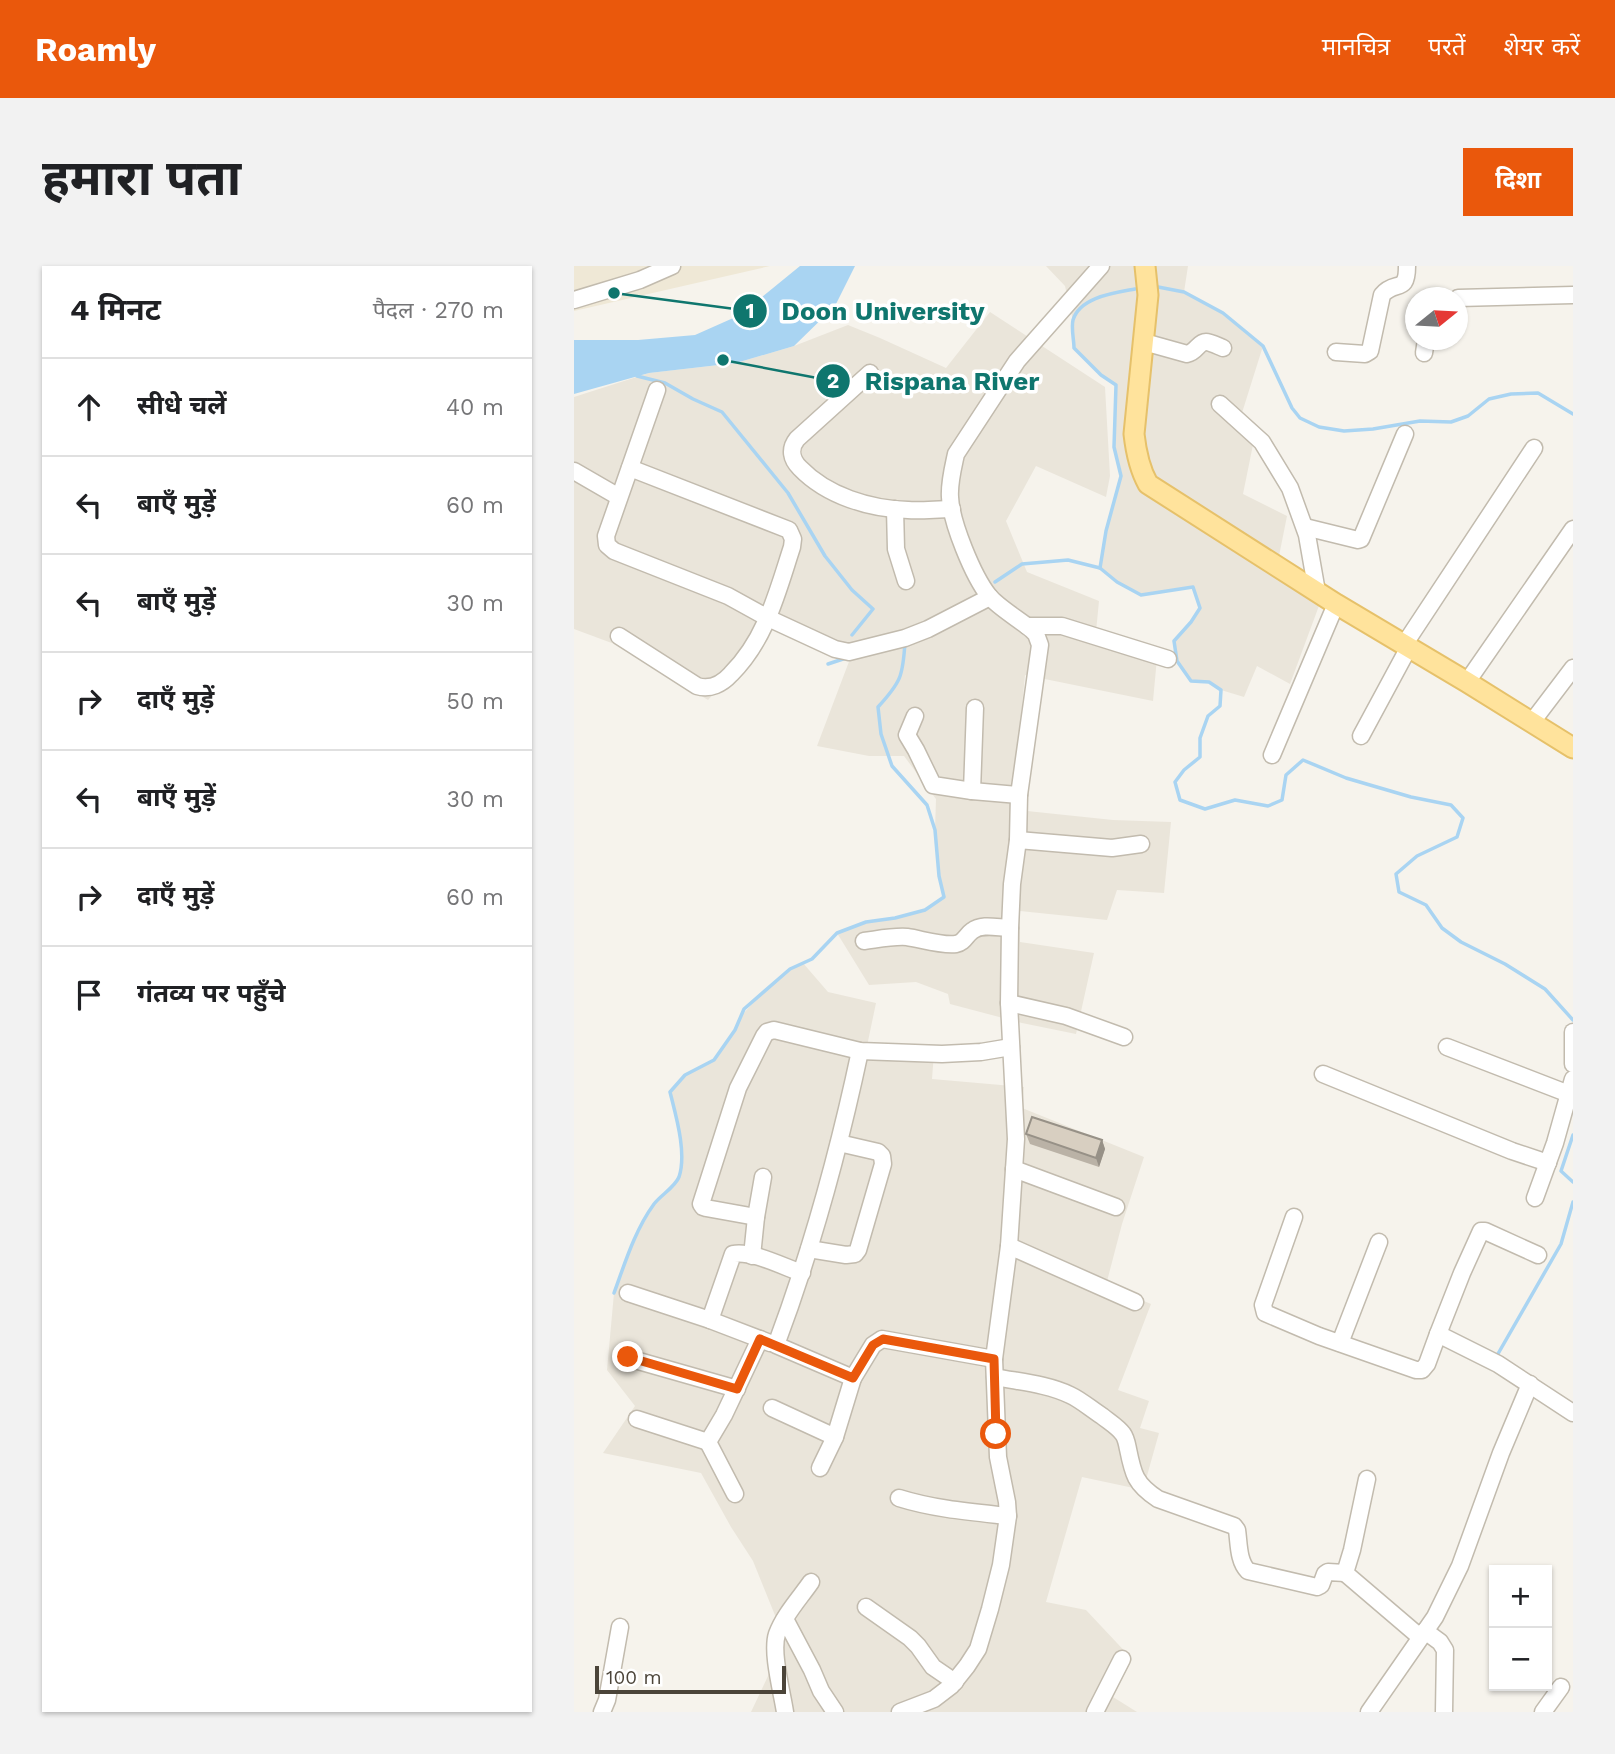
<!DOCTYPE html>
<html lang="hi">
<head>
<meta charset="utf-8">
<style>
  body { margin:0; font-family:"Work Sans","Noto Sans Devanagari",sans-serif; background:#f2f2f2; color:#202124 }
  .controls { position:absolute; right:21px; bottom:21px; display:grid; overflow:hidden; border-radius:0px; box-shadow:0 2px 5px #0004 }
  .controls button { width:63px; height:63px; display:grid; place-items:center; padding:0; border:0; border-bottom:2px solid #e0e0e0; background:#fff; color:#202124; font:35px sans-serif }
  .compass { position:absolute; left:831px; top:21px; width:63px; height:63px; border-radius:50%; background:#fff; box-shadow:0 2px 5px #0004; rotate:72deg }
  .scale { position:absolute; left:21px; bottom:18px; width:191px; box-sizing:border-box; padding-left:7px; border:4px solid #4b4439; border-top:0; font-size:19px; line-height:24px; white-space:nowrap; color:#4b4439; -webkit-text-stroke:5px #fff; paint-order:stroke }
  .stop { position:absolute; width:21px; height:21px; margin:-16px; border:5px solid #ea580c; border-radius:50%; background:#fff }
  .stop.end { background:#ea580c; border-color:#fff; box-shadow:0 2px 7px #0008 }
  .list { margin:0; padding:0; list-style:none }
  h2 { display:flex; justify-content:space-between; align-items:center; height:91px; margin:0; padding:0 28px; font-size:30px }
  h2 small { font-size:23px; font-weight:400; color:#757577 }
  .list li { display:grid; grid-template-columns:46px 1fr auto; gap:21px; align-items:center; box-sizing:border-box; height:98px; padding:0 28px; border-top:2px solid #e0e0e0 }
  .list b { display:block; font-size:26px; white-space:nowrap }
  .list em { font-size:23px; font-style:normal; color:#757577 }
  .icon { flex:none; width:38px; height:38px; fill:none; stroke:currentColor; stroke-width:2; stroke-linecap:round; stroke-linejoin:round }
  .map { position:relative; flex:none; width:999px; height:1446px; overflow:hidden; border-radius:0px }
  header { display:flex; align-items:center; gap:42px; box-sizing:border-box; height:98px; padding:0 35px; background:#ea580c; color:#fff }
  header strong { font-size:33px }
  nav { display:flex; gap:38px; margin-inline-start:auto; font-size:24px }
  .intro { display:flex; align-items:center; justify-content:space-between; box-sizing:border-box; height:168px; padding:0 42px }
  h1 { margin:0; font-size:49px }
  .button { padding:18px 32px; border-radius:0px; background:#ea580c; color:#fff; font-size:24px; font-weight:700 }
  main { display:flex; gap:42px; padding:0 42px }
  aside { flex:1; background:#fff; border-radius:0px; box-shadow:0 2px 5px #0004 }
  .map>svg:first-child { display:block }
  .residential { fill:#eae5da }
  .education { fill:#efe8d6 }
  .water { fill:#a9d4f2 }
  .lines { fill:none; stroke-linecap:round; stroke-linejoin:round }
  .stream { stroke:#a9d4f2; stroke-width:3.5 }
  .minor-casing { stroke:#c2bbae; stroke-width:19 }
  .major-casing { stroke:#e6c16a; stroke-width:23 }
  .minor { stroke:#fff; stroke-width:16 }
  .major { stroke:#ffe39c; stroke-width:19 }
  .wall { fill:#bab2a6 }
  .shaded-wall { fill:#979187 }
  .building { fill:#d8cfc1; stroke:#979187; stroke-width:2 }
  .route { stroke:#ea580c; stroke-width:9 }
  .leader { fill:none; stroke:#0f766e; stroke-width:2.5 }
  .callout-dot { fill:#0f766e; stroke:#fff; stroke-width:2.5 }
  .mark-label { font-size:21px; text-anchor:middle; font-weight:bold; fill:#fff }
  .callout-label { font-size:26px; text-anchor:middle; font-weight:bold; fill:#0f766e; stroke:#fff; stroke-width:7; stroke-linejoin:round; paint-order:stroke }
</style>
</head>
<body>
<header>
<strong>Roamly</strong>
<nav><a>मानचित्र</a><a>परतें</a><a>शेयर करें</a></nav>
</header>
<div class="intro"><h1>हमारा पता</h1><a class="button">दिशा</a></div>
<main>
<aside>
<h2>4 मिनट<small>पैदल · 270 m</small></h2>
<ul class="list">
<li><svg class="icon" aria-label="ahead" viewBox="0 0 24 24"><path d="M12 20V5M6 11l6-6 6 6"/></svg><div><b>सीधे चलें</b></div><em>40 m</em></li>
<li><svg class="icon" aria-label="left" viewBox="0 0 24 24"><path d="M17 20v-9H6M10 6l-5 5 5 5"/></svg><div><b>बाएँ मुड़ें</b></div><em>60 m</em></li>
<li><svg class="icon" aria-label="left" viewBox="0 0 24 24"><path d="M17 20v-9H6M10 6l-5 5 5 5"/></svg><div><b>बाएँ मुड़ें</b></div><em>30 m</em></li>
<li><svg class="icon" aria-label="right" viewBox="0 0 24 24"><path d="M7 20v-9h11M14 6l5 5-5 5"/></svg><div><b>दाएँ मुड़ें</b></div><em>50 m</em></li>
<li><svg class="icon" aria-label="left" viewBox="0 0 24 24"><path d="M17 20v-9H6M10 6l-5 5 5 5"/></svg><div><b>बाएँ मुड़ें</b></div><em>30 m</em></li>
<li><svg class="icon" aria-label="right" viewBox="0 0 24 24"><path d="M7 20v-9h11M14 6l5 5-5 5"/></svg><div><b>दाएँ मुड़ें</b></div><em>60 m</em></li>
<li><svg class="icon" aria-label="arrive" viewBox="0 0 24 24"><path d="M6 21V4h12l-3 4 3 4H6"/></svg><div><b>गंतव्य पर पहुँचे</b></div></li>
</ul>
</aside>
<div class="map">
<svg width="999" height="1446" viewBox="0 0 999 1446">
  <rect width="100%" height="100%" fill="#f6f3ec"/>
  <g class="residential">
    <polygon points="472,0 614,0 610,26 649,47 689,80 667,150 683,159 669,228 713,250 705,290 749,329 716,418 683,400 670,431 647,424 635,416 617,415 603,395 600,375 617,356 626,342 619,321 567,329 543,316 526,302 532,265 547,210 540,181 542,120 527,109 500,82 499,55 491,20"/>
    <polygon points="416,46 531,121 536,210 532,231 462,200 432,255 453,306 525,335 521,376 583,392 579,435 451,409 438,541 453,545 539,554 597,556 590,627 543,624 533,654 446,645 446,676 520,687 502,768 448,757 376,738 374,728 342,716 295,719 263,667 292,656 321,652 351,644 370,630 365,610 361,564 362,533 330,490 295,490 243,480 279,385 193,354 174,390 134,434 43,379 0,363 0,131 75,107 162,97 220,80 274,59 306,72 372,102"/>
    <polygon points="229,697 254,726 302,737 293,780 360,787 358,813 450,821 448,842 570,891 548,958 532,1019 577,1038 544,1124 575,1135 566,1162 585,1167 569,1224 508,1211 472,1336 512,1344 558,1393 539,1431 563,1446 177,1446 211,1374 179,1295 157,1261 127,1207 29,1187 61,1140 33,1104 40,1027 61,973 80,939 105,913 108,888 102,850 96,826 111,809 140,794 161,764 168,749 190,725 216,703"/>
  </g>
  <polygon class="education" points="0,0 196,0 0,45"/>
  <polygon class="water" points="226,0 281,0 261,40 220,80 162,97 75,107 0,128 0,74 64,74 121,69 166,49"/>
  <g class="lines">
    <g class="stream">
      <polyline points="579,20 610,26 649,47 689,80 718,142 726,152 745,161 770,165 799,163 846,155 877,156 894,150 915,133 937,128 964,127 999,148"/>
      <polyline points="63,110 91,117 119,133 148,146 214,227 251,290 278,324 299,343 278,369"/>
      <path d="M526 302 532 265 547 210 540 181 542 119 527 109 500 82C500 74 497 62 499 54 506 31 540 27 561 23"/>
      <polyline points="421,316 448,298 494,294 526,302 543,316 567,329 619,321 626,342 617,356 600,375 603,395 617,415 635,416 647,424 646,440 634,450 626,472 626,491 610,504 601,516 606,534 631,543 661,534 694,540 708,534 712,509 729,494 772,512 837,531 877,539 889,552 883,571 843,590 822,608 825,626 852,639 868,662 887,676 931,698 971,723 999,754"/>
      <polyline points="254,398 272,392"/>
      <polyline points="999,869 987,905 999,916"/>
      <path d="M40 1027C51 997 61 964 80 938 87 929 101 921 105 911 113 887 102 850 96 826L111 809 140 794 161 764 170 743 216 703 238 693 263 667 292 656 321 652 351 644 370 631 365 610 361 564 353 539 318 500 307 468 304 441C327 416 329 410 331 376"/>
      <polyline points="921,1093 987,978 999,936"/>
    </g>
    <defs>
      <g id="minor">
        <polyline points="884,32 999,29"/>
        <polyline points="0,34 66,14 98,0"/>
        <path d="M570 76 613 88C623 86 624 76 632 76 636 76 644 80 649 82"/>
        <path d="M762 86 791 88 796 85 808 29C821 13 833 29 833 0"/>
        <polyline points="850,87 852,74"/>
        <path d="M296 107 223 173C215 183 217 193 226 202 253 230 296 243 334 244 348 245 363 243 378 243"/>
        <polyline points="83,124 32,270 33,279 40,285 154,330 194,352 261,383 275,386 331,372 354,363 416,331"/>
        <polyline points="646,138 688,176 716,222 733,269 743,326"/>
        <polyline points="0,205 45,231"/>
        <polyline points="321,243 322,283 332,315"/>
        <polyline points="731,261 784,274 787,273 831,168"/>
        <polyline points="453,360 488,360 594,393"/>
        <path d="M45 370 123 420C136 424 148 418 157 408 192 373 203 327 218 281L219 273 215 264 56 202"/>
        <polyline points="830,379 960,182"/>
        <polyline points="893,416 999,263"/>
        <polyline points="341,450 333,469 342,484 359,519 398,525 445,529"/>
        <polyline points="958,456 999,402"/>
        <polyline points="787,470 835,381"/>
        <polyline points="698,489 762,338"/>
        <polyline points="398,525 401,442"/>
        <polyline points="444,574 538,582 567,578"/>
        <path d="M290 675C305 673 319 670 333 671 347 673 368 680 382 678 390 677 392 669 398 665 408 657 424 662 436 662"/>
        <polyline points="435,737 492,750 550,771"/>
        <polyline points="999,766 999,798"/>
        <polyline points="873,781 995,828"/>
        <path d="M286 785C265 884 238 983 202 1079L279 1112 299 1079 308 1073 420 1093"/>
        <polyline points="749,808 938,885 974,897"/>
        <polyline points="440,903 542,941"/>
        <polyline points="961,932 981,877 999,813"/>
        <polyline points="182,951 132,942 129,941 127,938 164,822 190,770 193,766 200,764 286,785 368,788 407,786 437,781"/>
        <polyline points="720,951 689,1039 691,1047 745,1070 842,1104 848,1104 853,1098 864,1068 924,1098 999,1147"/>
        <polyline points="435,980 561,1036"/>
        <polyline points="235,983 272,989 281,988 284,984 309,898 308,890 304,886 265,877"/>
        <polyline points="178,990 182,951 189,911"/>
        <polyline points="54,1027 136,1054 196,1077"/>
        <path d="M136 1054 159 988C177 984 210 1001 228 1007"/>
        <polyline points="864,1068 888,1007 907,965 911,965 964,989"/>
        <polyline points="766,1077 805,976"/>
        <polyline points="54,1092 163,1123"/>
        <path d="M421 1111C446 1116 473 1118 496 1129 507 1134 517 1143 528 1150 534 1155 544 1161 549 1168 552 1172 553 1178 554 1183 559 1208 561 1218 584 1233L660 1260 663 1264C665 1277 664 1295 674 1305L743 1321 747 1319 751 1308 754 1306 771 1307"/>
        <polyline points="198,1142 261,1171 279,1112"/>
        <polyline points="63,1153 134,1176"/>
        <polyline points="246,1202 261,1171"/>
        <polyline points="793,1213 778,1284 771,1307 846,1371"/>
        <polyline points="161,1228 134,1176 150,1149 186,1073"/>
        <path d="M325 1232C360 1243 397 1246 434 1250"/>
        <polyline points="292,1341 336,1372 344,1380 359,1401 381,1416"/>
        <polyline points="211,1353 238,1404 247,1425 261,1446"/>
        <polyline points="851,1365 866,1376 871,1384 870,1446"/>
        <polyline points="28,1446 33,1434 46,1361"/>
        <path d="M211 1446C208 1426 197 1386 203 1368 210 1349 226 1332 237 1316"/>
        <path d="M326 1446 360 1433 377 1420 393 1400 404 1383 416 1343 427 1299 434 1250 433 1236 424 1191 420 1093 435 980 442 873 435 737 436 662 438 618 444 574 445 529 466 379 462 368 458 364C446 354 424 341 415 330 399 310 377 256 376 231 375 217 379 202 382 188L443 95 527 0"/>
        <polyline points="521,1446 548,1393"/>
        <polyline points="795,1446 861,1351 886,1300 927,1187 956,1118"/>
        <polyline points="969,1446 987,1421"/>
      </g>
      <path id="major" d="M571 0 574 29 560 168C562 186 565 202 574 218L762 338 893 416 999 482"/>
    </defs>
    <use href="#minor" class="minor-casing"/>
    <use href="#major" class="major-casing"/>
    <use href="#minor" class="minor"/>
    <use href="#major" class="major"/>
  </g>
  <polygon class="wall" points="452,868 528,874 531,883 525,901 456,878"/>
  <polygon class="shaded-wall" points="528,874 531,883 525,901 522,892"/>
  <polygon class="building" points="458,851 528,874 522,892 452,868"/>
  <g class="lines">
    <polyline class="route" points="54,1091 163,1123 186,1073 279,1112 299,1079 309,1073 420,1093 422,1168"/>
  </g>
  <path class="leader" d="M40 27L176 45M149 94L259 115"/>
  <g class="callout-dot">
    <circle cx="40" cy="27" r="7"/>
    <circle cx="149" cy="94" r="7"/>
    <circle cx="176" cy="45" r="18"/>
    <circle cx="259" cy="115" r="18"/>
  </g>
  <g class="mark-label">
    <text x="176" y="52">1</text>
    <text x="259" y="122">2</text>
  </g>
  <g class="callout-label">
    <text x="309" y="54">Doon University</text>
    <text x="378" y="124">Rispana River</text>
  </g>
</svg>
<div class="controls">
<button>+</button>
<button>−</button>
</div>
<svg class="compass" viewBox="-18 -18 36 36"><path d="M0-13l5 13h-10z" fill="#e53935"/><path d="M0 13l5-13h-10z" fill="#757577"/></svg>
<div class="scale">100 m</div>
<div class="stop" style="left:422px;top:1168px"></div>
<div class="stop end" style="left:54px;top:1091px"></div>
</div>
</main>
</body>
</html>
